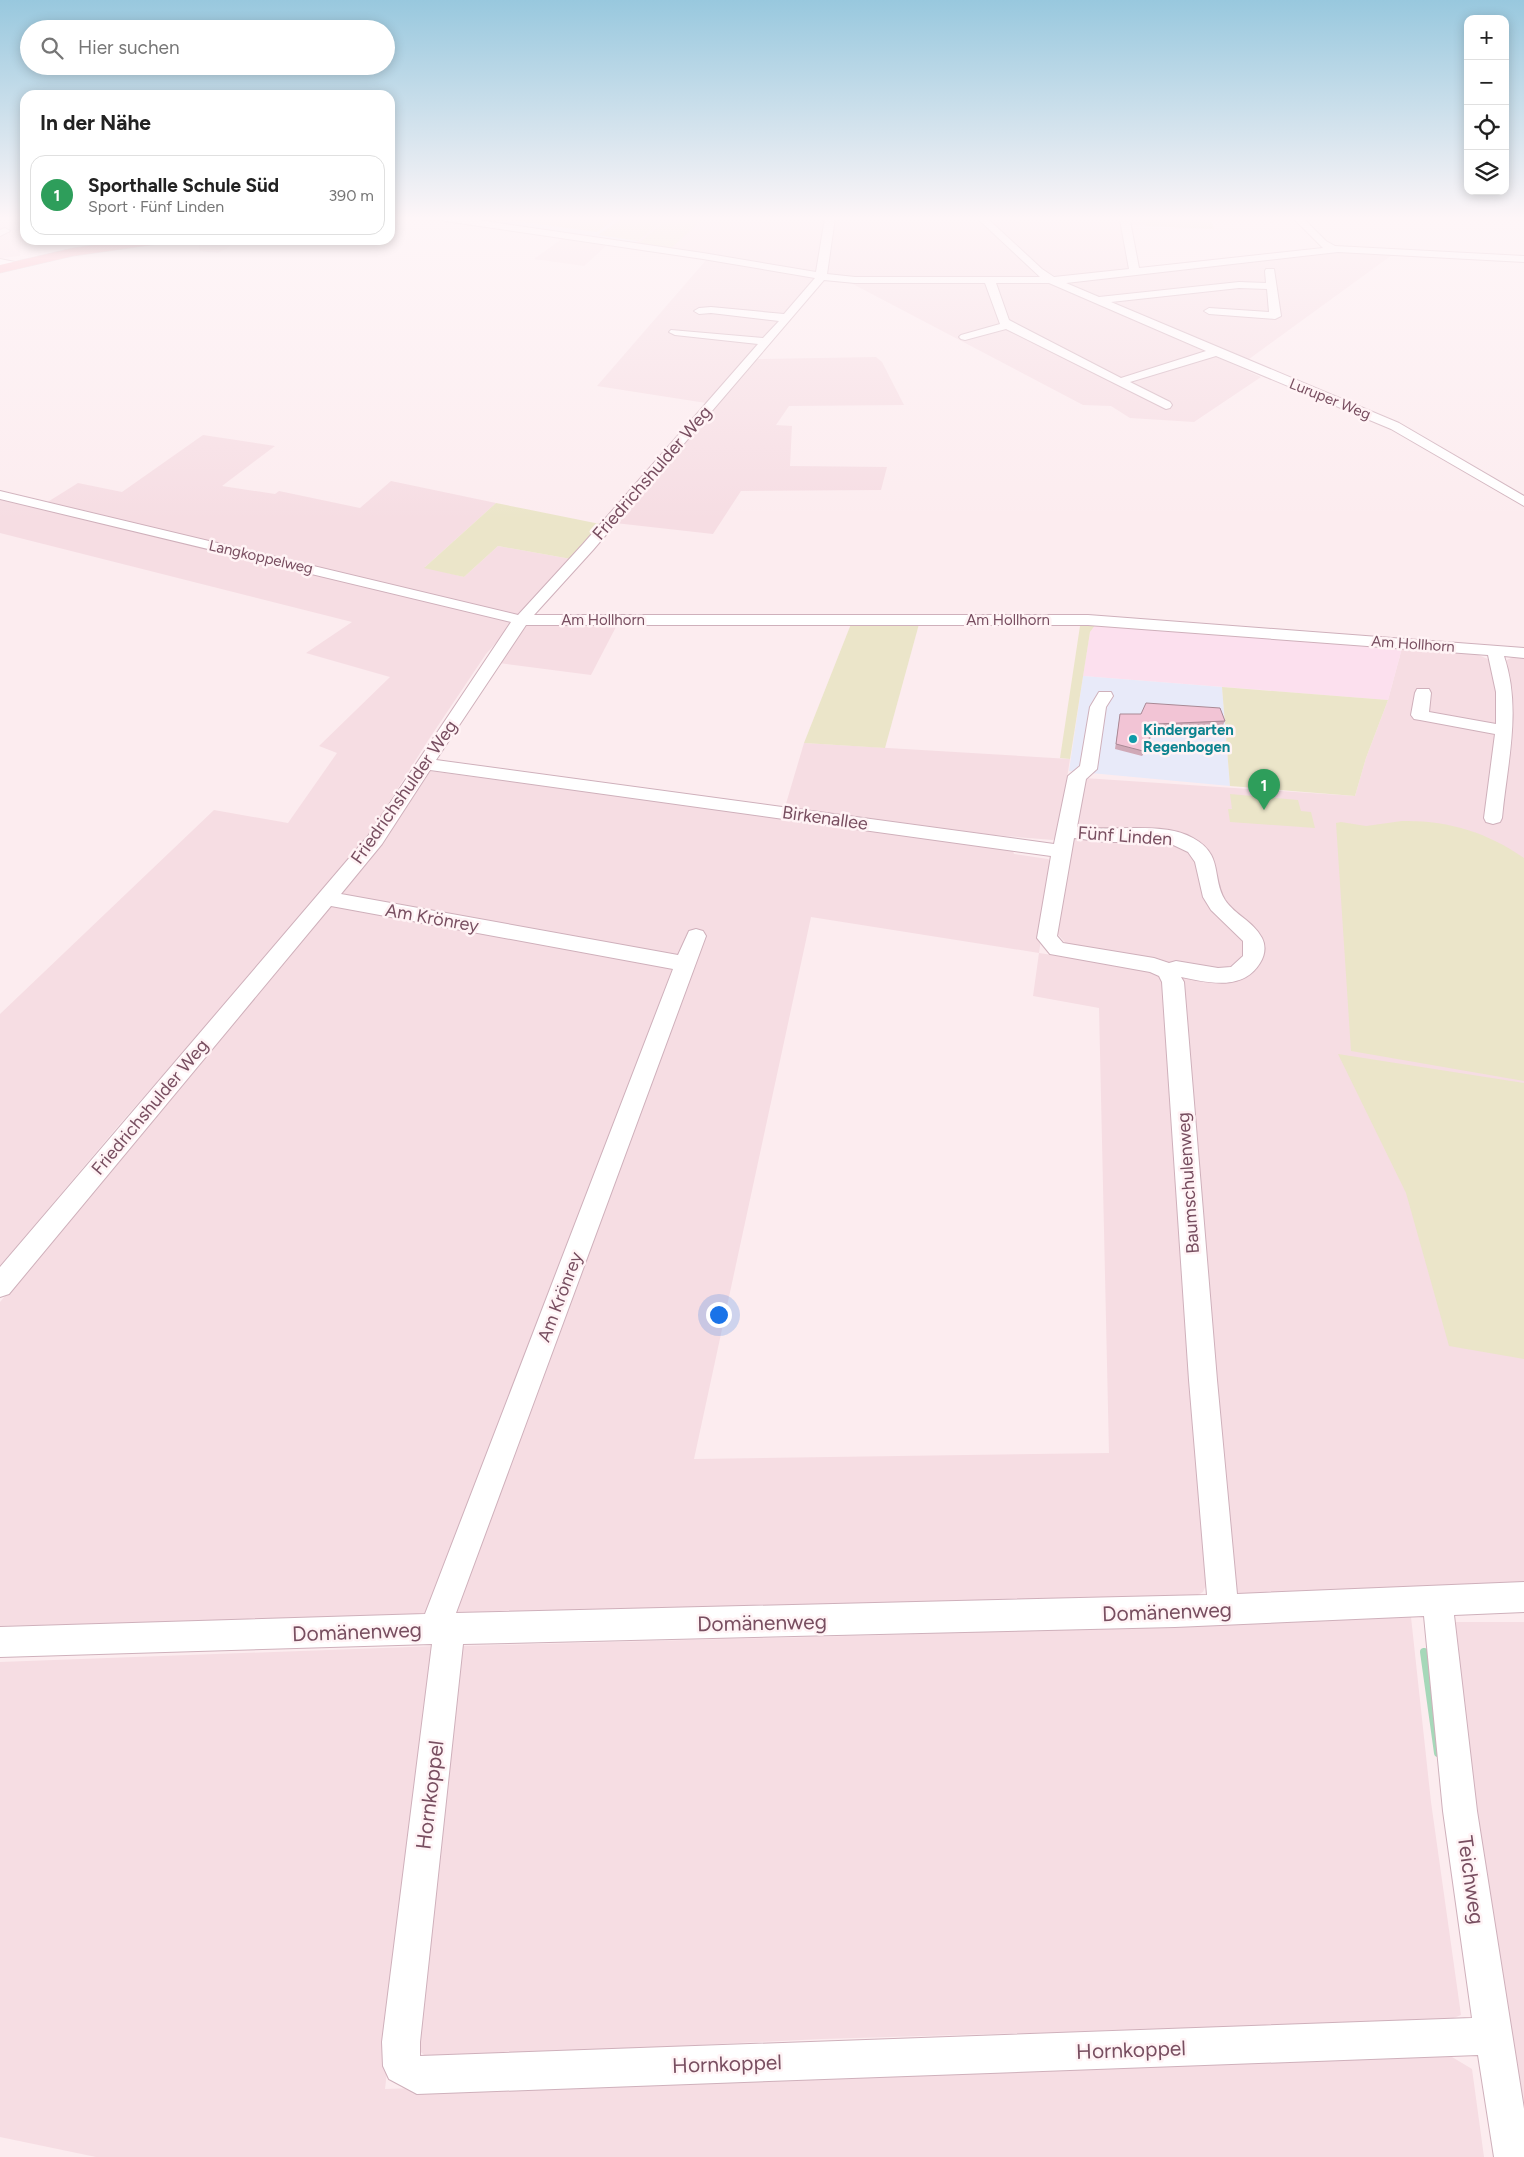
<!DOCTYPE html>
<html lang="de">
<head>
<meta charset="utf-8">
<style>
  body { margin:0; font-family:Figtree,sans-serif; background:#f6f6f6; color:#222 }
  .controls { position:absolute; right:15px; top:15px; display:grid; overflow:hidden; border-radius:10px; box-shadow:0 2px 12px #0003 }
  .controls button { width:45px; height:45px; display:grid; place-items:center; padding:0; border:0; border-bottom:1px solid #e0e0e0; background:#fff; color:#222; font:25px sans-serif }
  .you { position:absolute; left:718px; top:1314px; width:18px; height:18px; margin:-12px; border:4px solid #fff; border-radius:50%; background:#1a73e8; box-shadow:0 0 0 8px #1a73e833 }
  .badge { display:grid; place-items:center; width:32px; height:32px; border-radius:50%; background:#e354a4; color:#fff; font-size:16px; font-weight:700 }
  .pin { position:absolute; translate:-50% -41px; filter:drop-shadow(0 1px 2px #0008) }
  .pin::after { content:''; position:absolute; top:26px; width:18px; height:15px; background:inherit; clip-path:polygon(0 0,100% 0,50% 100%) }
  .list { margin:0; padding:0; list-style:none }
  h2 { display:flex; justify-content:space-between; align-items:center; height:65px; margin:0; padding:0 20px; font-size:21px }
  h2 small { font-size:16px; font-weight:400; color:#767676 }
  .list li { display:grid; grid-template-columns:32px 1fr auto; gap:15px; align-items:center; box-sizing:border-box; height:80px; margin:0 10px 10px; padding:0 10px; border:1px solid #e0e0e0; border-radius:15px }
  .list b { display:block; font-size:19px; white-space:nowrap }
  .list p { margin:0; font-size:16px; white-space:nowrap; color:#767676 }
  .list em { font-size:16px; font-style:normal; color:#767676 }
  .icon { flex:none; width:28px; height:28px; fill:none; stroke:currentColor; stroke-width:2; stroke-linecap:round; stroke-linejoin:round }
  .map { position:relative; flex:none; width:1524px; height:2157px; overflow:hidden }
  .search { position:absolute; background:#fff; box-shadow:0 2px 12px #0003; left:20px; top:20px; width:375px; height:55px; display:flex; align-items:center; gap:12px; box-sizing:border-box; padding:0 18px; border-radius:28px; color:#767676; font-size:19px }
  .panel { position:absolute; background:#fff; box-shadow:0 2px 12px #0003; left:20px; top:90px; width:375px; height:155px; border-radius:15px }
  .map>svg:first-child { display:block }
  .residential { fill:#f6dde3; fill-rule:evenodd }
  .commercial { fill:#fce0ee }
  .education { fill:#e8eaf9 }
  .green { fill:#ebe5c9 }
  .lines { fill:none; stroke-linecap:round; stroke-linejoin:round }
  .stream { stroke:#a6d8b9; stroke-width:8 }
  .minor-casing { stroke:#cfb0bb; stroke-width:2 }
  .major-casing { stroke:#d6cacf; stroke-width:1 }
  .minor { fill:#fff; fill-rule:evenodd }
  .major { fill:#f9a7b3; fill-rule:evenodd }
  .wall { fill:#d0a9b7 }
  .shaded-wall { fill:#a98995 }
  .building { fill:#f2c4d5; stroke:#a98995 }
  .culture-dot { fill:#0f9aa8; stroke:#fff3f5; stroke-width:2 }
  .labels { text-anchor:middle; stroke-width:5; stroke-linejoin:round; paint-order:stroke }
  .far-street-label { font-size:15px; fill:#784e60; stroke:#fff3f5 }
  .far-culture-label { font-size:15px; font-weight:bold; fill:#0d838f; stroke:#fff3f5; text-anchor:start }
  .street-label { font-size:18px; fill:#784e60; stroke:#fff3f5 }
  .near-street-label { font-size:21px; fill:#784e60; stroke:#fff3f5 }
</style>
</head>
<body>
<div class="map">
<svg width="1524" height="2157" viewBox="0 0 1524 2157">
  <rect width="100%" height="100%" fill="#fcecef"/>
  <g class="residential">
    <polygon points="0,218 23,218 20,256 0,258"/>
    <polygon points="666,218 825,218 817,271 812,273 634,244"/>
    <polygon points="835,218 976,218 1038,277 871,279 833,276 827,273"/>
    <polygon points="988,218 1210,218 1214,229 1131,225 1139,270 1058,277 1044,271"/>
    <polygon points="563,238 608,244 584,266 534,259"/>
    <polygon points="197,240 241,240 218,253 200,251"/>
    <polygon points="1339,251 1392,255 1245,362 1070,286 1073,281"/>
    <polygon points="707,259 815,278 706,403 597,386"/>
    <polygon points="849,282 1055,284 1261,377 1194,422 1130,418 1111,406 1083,405"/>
    <polygon points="876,357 882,362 904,405 789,406 776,425 792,426 790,466 887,467 881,490 741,491 713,534 615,523 757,359"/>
    <polygon points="203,435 275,446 222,486 275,494 279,491 360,508 391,481 496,503 425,567 464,577 498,546 571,559 486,654 427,742 373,828 310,907 119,1125 0,1266 0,1014 214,810 288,823 337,753 319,746 390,677 306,653 352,622 0,533 0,499 38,508 78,483 122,492"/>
    <polygon points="526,625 617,625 591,675 499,663 523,626"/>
    <polygon points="1402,648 1474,653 1490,660 1505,661 1513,657 1524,657 1524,1584 1246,1596 1237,1592 1232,1582 1180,967 1070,948 1054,930 1065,860 1071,856 1084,778 1355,796 1366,758 1388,700"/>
    <polygon points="804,743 1070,759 1058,835 1053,840 993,835 785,807"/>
    <path d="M430 771 1012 848 1014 854 1048 859 1052 862 1039 953 1152 970 1163 976 1207 1583 1203 1592 1196 1596 456 1613 453 1609 703 934 688 931 677 958 343 897 340 894 383 842ZM811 917 1039 953 1033 996 1099 1008 1109 1453 694 1459Z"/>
    <polygon points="330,905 673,967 428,1615 0,1626 0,1302"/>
    <polygon points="1411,1617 1431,1802 1461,2015 1446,2021 822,2039 437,2058 424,2055 415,2046 458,1646 884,1635"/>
    <polygon points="1456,1622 1524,1622 1524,2157 1453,1678"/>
    <polygon points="436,1646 385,2089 1447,2054 1472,2069 1484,2157 96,2157 0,2137 0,1662"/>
  </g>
  <polygon class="commercial" points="1096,624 1402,648 1388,700 1083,676 1090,632"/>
  <g class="education">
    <polygon points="453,218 666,218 634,244"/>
    <polygon points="1083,676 1222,687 1230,786 1069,771"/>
  </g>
  <g class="green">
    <polygon points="453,218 617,218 597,232 510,220 490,223"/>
    <polygon points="622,218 666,218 638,241 598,235"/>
    <polygon points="668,218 704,218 669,250 637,245"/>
    <polygon points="1141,218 1210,219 1214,229 1148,226 1142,222"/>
    <polygon points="496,503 600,524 571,559 498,546 464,577 424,568"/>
    <polygon points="851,624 919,624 885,748 804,743"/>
    <polygon points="1096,624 1090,632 1070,759 1060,758 1080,626"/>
    <polygon points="1222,687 1388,700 1366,758 1355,796 1230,786"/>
    <polygon points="1230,794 1298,800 1301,811 1311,812 1315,828 1230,822 1228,809 1232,809"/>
    <path d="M1402 821C1447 820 1487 832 1524 858V1081L1351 1051 1336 823 1341 822 1366 826Z"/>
    <polygon points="1338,1054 1524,1083 1524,1359 1449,1346 1406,1193"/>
  </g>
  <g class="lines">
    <polyline class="stream" points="1424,1652 1438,1753"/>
    <defs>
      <g id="minor">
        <path d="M440 218H464L703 253 816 272 825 218H835L827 274 855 277H1040L977 218H987L1042 269 1054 277 1129 269 1120 220 1122 218H1134L1130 221 1139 268 1323 248 1293 218H1303L1326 241 1335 246 1524 256V262L1338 252 1066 283 1099 297 1239 282 1266 283 1265 271 1266 269H1274L1281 316 1275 319 1209 314 1204 311 1209 308 1269 312 1267 289 1239 288 1111 302 1399 423 1524 496V506L1391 429 1216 356 1130 382 1170 402 1172 405 1170 408 1166 409 1006 329 965 340 961 339 959 337 961 335 1000 324 985 283H855L824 280 593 550 534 615H1088L1524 648V658L1504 656C1522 709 1507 764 1502 818L1500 822 1493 824 1486 822 1484 818 1495 734 1420 720 1414 719 1411 715 1415 693 1417 689H1429L1431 693 1429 712 1496 724V692L1488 655 1088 625H526L436 760 1054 844 1068 776 1080 766 1090 707 1099 692H1111L1113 696 1106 707 1097 769 1086 779 1077 827C1113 832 1163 821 1193 838 1224 855 1211 877 1225 900 1235 915 1253 921 1262 938 1266 946 1265 955 1260 963 1243 991 1209 983 1181 977L1184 982 1217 1380 1237 1594 1524 1582V1612L1454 1615 1477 1811 1524 2109V2157H1494L1478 2055 417 2094 389 2079 383 2066 382 2042 432 1644 0 1657V1627L425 1614 673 969 331 906 9 1294 0 1297V1267L368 836 511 622 0 499V491L518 615 583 544 758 344 675 335 669 332 671 330 763 338 779 321 711 313 699 314 694 311 699 308 711 307 784 314 815 278 703 259 445 221ZM996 283H1049L1206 351 1121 378 1009 320ZM430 770 1051 856 1037 938 1050 954 1150 972 1159 976 1162 982 1189 1380 1207 1595 456 1613 706 936 703 931 696 929 689 931 678 955 341 894 382 844ZM1074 838 1106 842H1167L1188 852 1195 862 1203 897 1211 910 1243 941V956L1231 967 1218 968 1176 961 1169 963 1154 958 1063 943 1057 936ZM1424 1616 1443 1811 1472 2018 420 2056V2042L463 1644 1175 1627Z"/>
        <polygon points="5,228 10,231 0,236 0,230"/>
        <polygon points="0,259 20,263 21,265 16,268 0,265"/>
      </g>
      <polygon id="major" points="132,240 164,240 158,244 73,256 0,273 0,265 73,248"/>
    </defs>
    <use href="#minor" class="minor-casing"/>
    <use href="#major" class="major-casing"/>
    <use href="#minor" class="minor"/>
    <use href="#major" class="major"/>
  </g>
  <polygon class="wall" points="1120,714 1141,714 1225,721 1223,725 1155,728 1142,756 1115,749"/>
  <polygon class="shaded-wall" points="1156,724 1155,728 1142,756 1143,751"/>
  <polygon class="building" points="1146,703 1220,708 1225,721 1156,724 1143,751 1116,744 1120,714 1141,714"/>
  <linearGradient id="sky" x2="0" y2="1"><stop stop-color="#98c8de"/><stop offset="0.42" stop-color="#fef6f8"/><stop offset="1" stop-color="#fef6f8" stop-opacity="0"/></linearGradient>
  <rect width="1524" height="520" fill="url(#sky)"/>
  <circle class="culture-dot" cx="1133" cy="739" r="5"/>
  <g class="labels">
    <g class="far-street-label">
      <text transform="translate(1330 399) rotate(22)" y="5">Luruper Weg</text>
      <text transform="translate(261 557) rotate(13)" y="5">Langkoppelweg</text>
      <text x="603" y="625">Am Hollhorn</text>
      <text x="1008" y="625">Am Hollhorn</text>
      <text transform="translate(1413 644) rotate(4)" y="5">Am Hollhorn</text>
    </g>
    <g class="far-culture-label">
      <text x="1143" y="735">Kindergarten<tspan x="1143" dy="17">Regenbogen</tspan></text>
    </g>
    <g class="street-label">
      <text transform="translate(652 473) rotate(-49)" y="6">Friedrichshulder Weg</text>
      <text transform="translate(404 792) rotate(-55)" y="6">Friedrichshulder Weg</text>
      <text transform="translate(825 818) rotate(8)" y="6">Birkenallee</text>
      <text transform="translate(1125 836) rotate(4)" y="6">Fünf Linden</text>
      <text transform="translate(432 918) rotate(10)" y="6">Am Krönrey</text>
      <text transform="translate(150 1107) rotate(-50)" y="6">Friedrichshulder Weg</text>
      <text transform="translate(1188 1183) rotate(-94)" y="6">Baumschulenweg</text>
      <text transform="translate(560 1297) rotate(-69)" y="6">Am Krönrey</text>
    </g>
    <g class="near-street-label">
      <text transform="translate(1167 1612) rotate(-2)" y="7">Domänenweg</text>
      <text transform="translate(762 1623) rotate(-1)" y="7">Domänenweg</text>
      <text transform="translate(357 1632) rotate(-2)" y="7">Domänenweg</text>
      <text transform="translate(430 1795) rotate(-83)" y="7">Hornkoppel</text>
      <text transform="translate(1471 1880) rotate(82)" y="7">Teichweg</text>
      <text transform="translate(1131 2050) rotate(-2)" y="7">Hornkoppel</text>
      <text transform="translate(727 2064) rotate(-2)" y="7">Hornkoppel</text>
    </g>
  </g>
</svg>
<div class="controls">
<button>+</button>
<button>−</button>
<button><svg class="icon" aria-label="locate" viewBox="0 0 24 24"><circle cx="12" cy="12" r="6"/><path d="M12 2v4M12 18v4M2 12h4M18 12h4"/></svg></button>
<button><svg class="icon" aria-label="layers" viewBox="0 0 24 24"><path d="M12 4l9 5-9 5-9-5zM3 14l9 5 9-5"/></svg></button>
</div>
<div class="you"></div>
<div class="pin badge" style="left:1264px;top:810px;background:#2e9e5b">1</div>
<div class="search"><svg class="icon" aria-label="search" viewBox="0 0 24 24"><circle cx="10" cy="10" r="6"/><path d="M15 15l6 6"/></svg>Hier suchen</div>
<section class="panel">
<h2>In der Nähe<small></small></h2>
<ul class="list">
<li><span class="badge" style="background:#2e9e5b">1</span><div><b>Sporthalle Schule Süd</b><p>Sport · Fünf Linden</p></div><em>390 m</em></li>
</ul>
</section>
</div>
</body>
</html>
